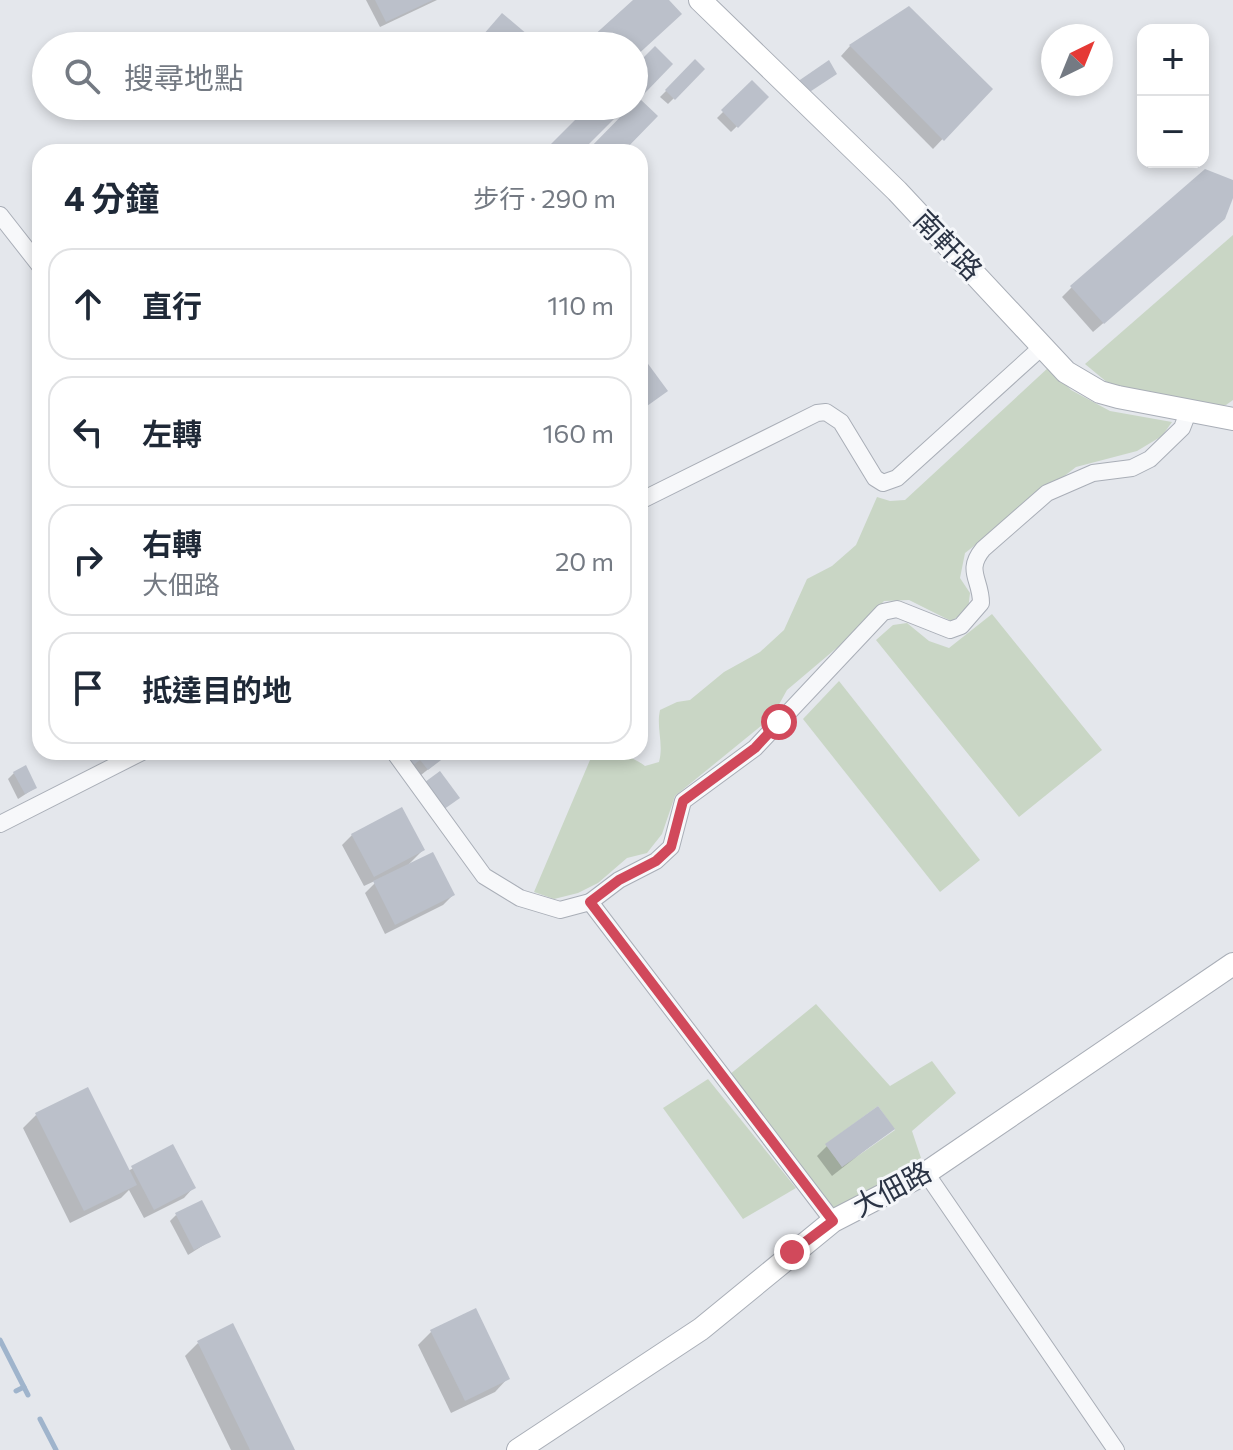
<!DOCTYPE html>
<html lang="zh-TW">
<head>
<meta charset="utf-8">
<style>
  body { margin:0; font-family:Commissioner,"Noto Sans TC",sans-serif; background:#f2f2f3; color:#1f2937 }
  .controls { position:absolute; right:24px; top:24px; display:grid; overflow:hidden; border-radius:16px; box-shadow:0 4px 12px #0003 }
  .controls button { width:72px; height:72px; display:grid; place-items:center; padding:0; border:0; border-bottom:2px solid #e0e1e3; background:#fff; color:#1f2937; font:40px sans-serif }
  .compass { position:absolute; left:1041px; top:24px; width:72px; height:72px; border-radius:50%; background:#fff; box-shadow:0 4px 12px #0003; rotate:43deg }
  .stop { position:absolute; width:24px; height:24px; margin:-18px; border:6px solid #d1495b; border-radius:50%; background:#fff }
  .stop.end { background:#d1495b; border-color:#fff; box-shadow:0 2px 8px #0008 }
  .list { margin:0; padding:0; list-style:none }
  h2 { display:flex; justify-content:space-between; align-items:center; height:104px; margin:0; padding:0 32px; font-size:34px }
  h2 small { font-size:26px; font-weight:400; color:#747a83 }
  .list li { display:grid; grid-template-columns:52px 1fr auto; gap:24px; align-items:center; box-sizing:border-box; height:112px; margin:0 16px 16px; padding:0 16px; border:2px solid #e0e1e3; border-radius:24px }
  .list b { display:block; font-size:30px; white-space:nowrap }
  .list p { margin:0; font-size:26px; white-space:nowrap; color:#747a83 }
  .list em { font-size:26px; font-style:normal; color:#747a83 }
  .icon { flex:none; width:44px; height:44px; fill:none; stroke:currentColor; stroke-width:2; stroke-linecap:round; stroke-linejoin:round }
  .map { position:relative; flex:none; width:1233px; height:1450px; overflow:hidden }
  .search { position:absolute; background:#fff; box-shadow:0 4px 12px #0003; left:32px; top:32px; width:616px; height:88px; display:flex; align-items:center; gap:20px; box-sizing:border-box; padding:0 28px; border-radius:44px; color:#747a83; font-size:30px }
  .panel { position:absolute; background:#fff; box-shadow:0 4px 12px #0003; left:32px; top:144px; width:616px; height:616px; border-radius:24px }
  .map>svg:first-child { display:block }
  .green { fill:#c9d6c5; fill-rule:evenodd }
  .shadow { fill:#0003 }
  .lines { fill:none; stroke-linecap:round; stroke-linejoin:round }
  .stream { stroke:#9fb4cc; stroke-width:5 }
  .building { fill:#bbc0ca }
  .street-casing { stroke:#a9aeb7; stroke-width:18 }
  .secondary-casing { stroke:#a9aeb7; stroke-width:24 }
  .street { stroke:#f7f8fa; stroke-width:16 }
  .secondary { stroke:#fff; stroke-width:22 }
  .route { stroke:#d1495b; stroke-width:10 }
  .labels { text-anchor:middle; stroke-width:6; stroke-linejoin:round; paint-order:stroke }
  .street-label { font-size:28px; fill:#2b3445; stroke:#f4f6f9 }
</style>
</head>
<body>
<div class="map">
<svg width="1233" height="1450" viewBox="0 0 1233 1450">
  <rect width="100%" height="100%" fill="#e4e7ec"/>
  <g class="green">
    <polygon points="1233,235 1233,400 1226,405 1205,405 1114,388 1085,364"/>
    <path d="M1049 367 1071 390 1110 411 1172 422 1162 436 1137 451 1076 467 965 553 960 578 970 593 968 610 951 621 909 600 884 601 852 635 787 690 772 717 675 796 662 834 647 853 627 858 598 883 578 893 554 899 534 892 590 760C612 753 626 752 645 766L659 762C664 744 656 728 660 710L677 702 690 700 724 672 760 652 784 630 807 579 832 566 856 545 877 497 890 501 905 500Z"/>
    <polygon points="992,614 1102,750 1019,817 876,640 893,625 907,623 929,641 949,648"/>
    <polygon points="839,681 980,860 940,892 803,719"/>
    <path d="M816 1004 890 1086 932 1061 956 1093 912 1131 921 1158 835 1211 729 1075ZM878 1106 895 1130 842 1167 826 1144Z"/>
    <polygon points="708,1079 796,1188 743,1219 663,1108"/>
  </g>
  <g class="shadow">
    <polygon points="366,0 437,0 380,27"/>
    <polygon points="636,0 666,0 634,56 634,46 586,46"/>
    <polygon points="908,9 990,89 933,149 841,56 850,46"/>
    <polygon points="496,22 538,46 483,46 479,42"/>
    <polygon points="695,62 703,69 668,104 660,97"/>
    <polygon points="670,64 637,98 655,116 620,152 588,152 639,101 634,96 634,70"/>
    <polygon points="752,83 767,97 731,132 717,118"/>
    <polygon points="483,106 498,106 491,113"/>
    <polygon points="1233,182 1233,192 1212,229 1093,332 1062,297 1072,287"/>
    <polygon points="438,752 436,763 421,775 413,765 391,758"/>
    <polygon points="14,773 35,788 18,799 8,779"/>
    <polygon points="352,835 423,850 406,867 453,895 443,905 385,934 365,893 379,879 364,886 342,845"/>
    <polygon points="36,1115 128,1171 172,1147 193,1188 184,1198 144,1218 129,1190 121,1198 70,1223 23,1128"/>
    <polygon points="892,1129 832,1176 817,1156 827,1146"/>
    <polygon points="176,1215 218,1236 188,1255 170,1221"/>
    <polygon points="432,1331 508,1378 495,1392 451,1413 418,1345"/>
    <polygon points="198,1343 293,1450 231,1450 185,1356"/>
  </g>
  <g class="lines">
    <g class="stream">
      <polyline points="0,1340 28,1395"/>
      <polyline points="16,1391 24,1387"/>
      <polyline points="40,1419 56,1450"/>
    </g>
  </g>
  <g class="building">
    <polygon points="375,0 433,0 386,22"/>
    <polygon points="633,0 669,0 682,14 634,58 634,46 598,46 591,38"/>
    <polygon points="909,6 993,89 944,141 849,45"/>
    <polygon points="502,13 541,46 496,46 483,35"/>
    <polygon points="655,46 673,64 644,94 634,84 634,67"/>
    <polygon points="695,59 705,69 675,100 665,90"/>
    <polygon points="829,60 837,74 805,95 794,84"/>
    <polygon points="752,80 769,97 738,128 721,110"/>
    <polygon points="639,98 658,116 623,152 586,152 631,106 634,106"/>
    <polygon points="589,106 627,106 581,152 548,152 546,149"/>
    <polygon points="1205,169 1233,180 1233,198 1225,219 1104,324 1070,286"/>
    <polygon points="640,353 668,391 640,411"/>
    <polygon points="397,752 441,752 445,757 428,770 420,760 410,768"/>
    <polygon points="26,765 37,788 25,794 13,772"/>
    <polygon points="440,771 460,798 440,812 421,785"/>
    <polygon points="402,807 425,850 374,877 351,834"/>
    <polygon points="433,852 455,895 395,925 373,881"/>
    <polygon points="88,1087 137,1185 84,1211 35,1113"/>
    <polygon points="878,1106 895,1129 842,1167 825,1144"/>
    <polygon points="173,1144 196,1188 154,1210 131,1166"/>
    <polygon points="202,1200 221,1237 194,1250 175,1213"/>
    <polygon points="476,1308 510,1379 465,1401 430,1330"/>
    <polygon points="233,1323 295,1450 250,1450 197,1341"/>
  </g>
  <g class="lines">
    <defs>
      <g id="street">
        <polyline points="0,215 40,266"/>
        <polyline points="640,501 817,413 826,412 841,422 875,478 883,483 897,478 1044,345"/>
        <polyline points="394,752 484,876 520,898 560,910 590,902 833,1221"/>
        <polyline points="0,824 142,752"/>
        <path d="M590 902 619 880 656 861 671 847 683 801 755 748 883 612 897 609 950 630 961 626 981 603C981 579 965 571 983 549L1047 493 1093 473 1132 468 1150 459 1182 428 1189 410"/>
        <polyline points="926,1173 1116,1450"/>
      </g>
      <g id="secondary">
        <polyline points="700,0 897,191 1066,372 1100,392 1118,397 1233,419"/>
        <polyline points="518,1450 701,1329 833,1221 926,1173 1233,964"/>
      </g>
    </defs>
    <use href="#street" class="street-casing"/>
    <use href="#secondary" class="secondary-casing"/>
    <use href="#street" class="street"/>
    <use href="#secondary" class="secondary"/>
  </g>
  <g class="lines">
    <polyline class="route" points="779,722 755,748 683,801 671,847 656,861 619,880 590,902 833,1221 792,1252"/>
  </g>
  <g class="labels">
    <g class="street-label">
      <text transform="translate(948 245) rotate(46)" y="10">南軒路</text>
      <text transform="translate(892 1189) rotate(-28)" y="10">大佃路</text>
    </g>
  </g>
</svg>
<div class="controls">
<button>+</button>
<button>−</button>
</div>
<svg class="compass" viewBox="-18 -18 36 36"><path d="M0-13l5 13h-10z" fill="#e53935"/><path d="M0 13l5-13h-10z" fill="#747a83"/></svg>
<div class="stop" style="left:779px;top:722px"></div>
<div class="stop end" style="left:792px;top:1252px"></div>
<div class="search"><svg class="icon" aria-label="search" viewBox="0 0 24 24"><circle cx="10" cy="10" r="6"/><path d="M15 15l6 6"/></svg>搜尋地點</div>
<section class="panel">
<h2>4 分鐘<small>步行 · 290 m</small></h2>
<ul class="list">
<li><svg class="icon" aria-label="ahead" viewBox="0 0 24 24"><path d="M12 20V5M6 11l6-6 6 6"/></svg><div><b>直行</b></div><em>110 m</em></li>
<li><svg class="icon" aria-label="left" viewBox="0 0 24 24"><path d="M17 20v-9H6M10 6l-5 5 5 5"/></svg><div><b>左轉</b></div><em>160 m</em></li>
<li><svg class="icon" aria-label="right" viewBox="0 0 24 24"><path d="M7 20v-9h11M14 6l5 5-5 5"/></svg><div><b>右轉</b><p>大佃路</p></div><em>20 m</em></li>
<li><svg class="icon" aria-label="arrive" viewBox="0 0 24 24"><path d="M6 21V4h12l-3 4 3 4H6"/></svg><div><b>抵達目的地</b></div></li>
</ul>
</section>
</div>
</body>
</html>
